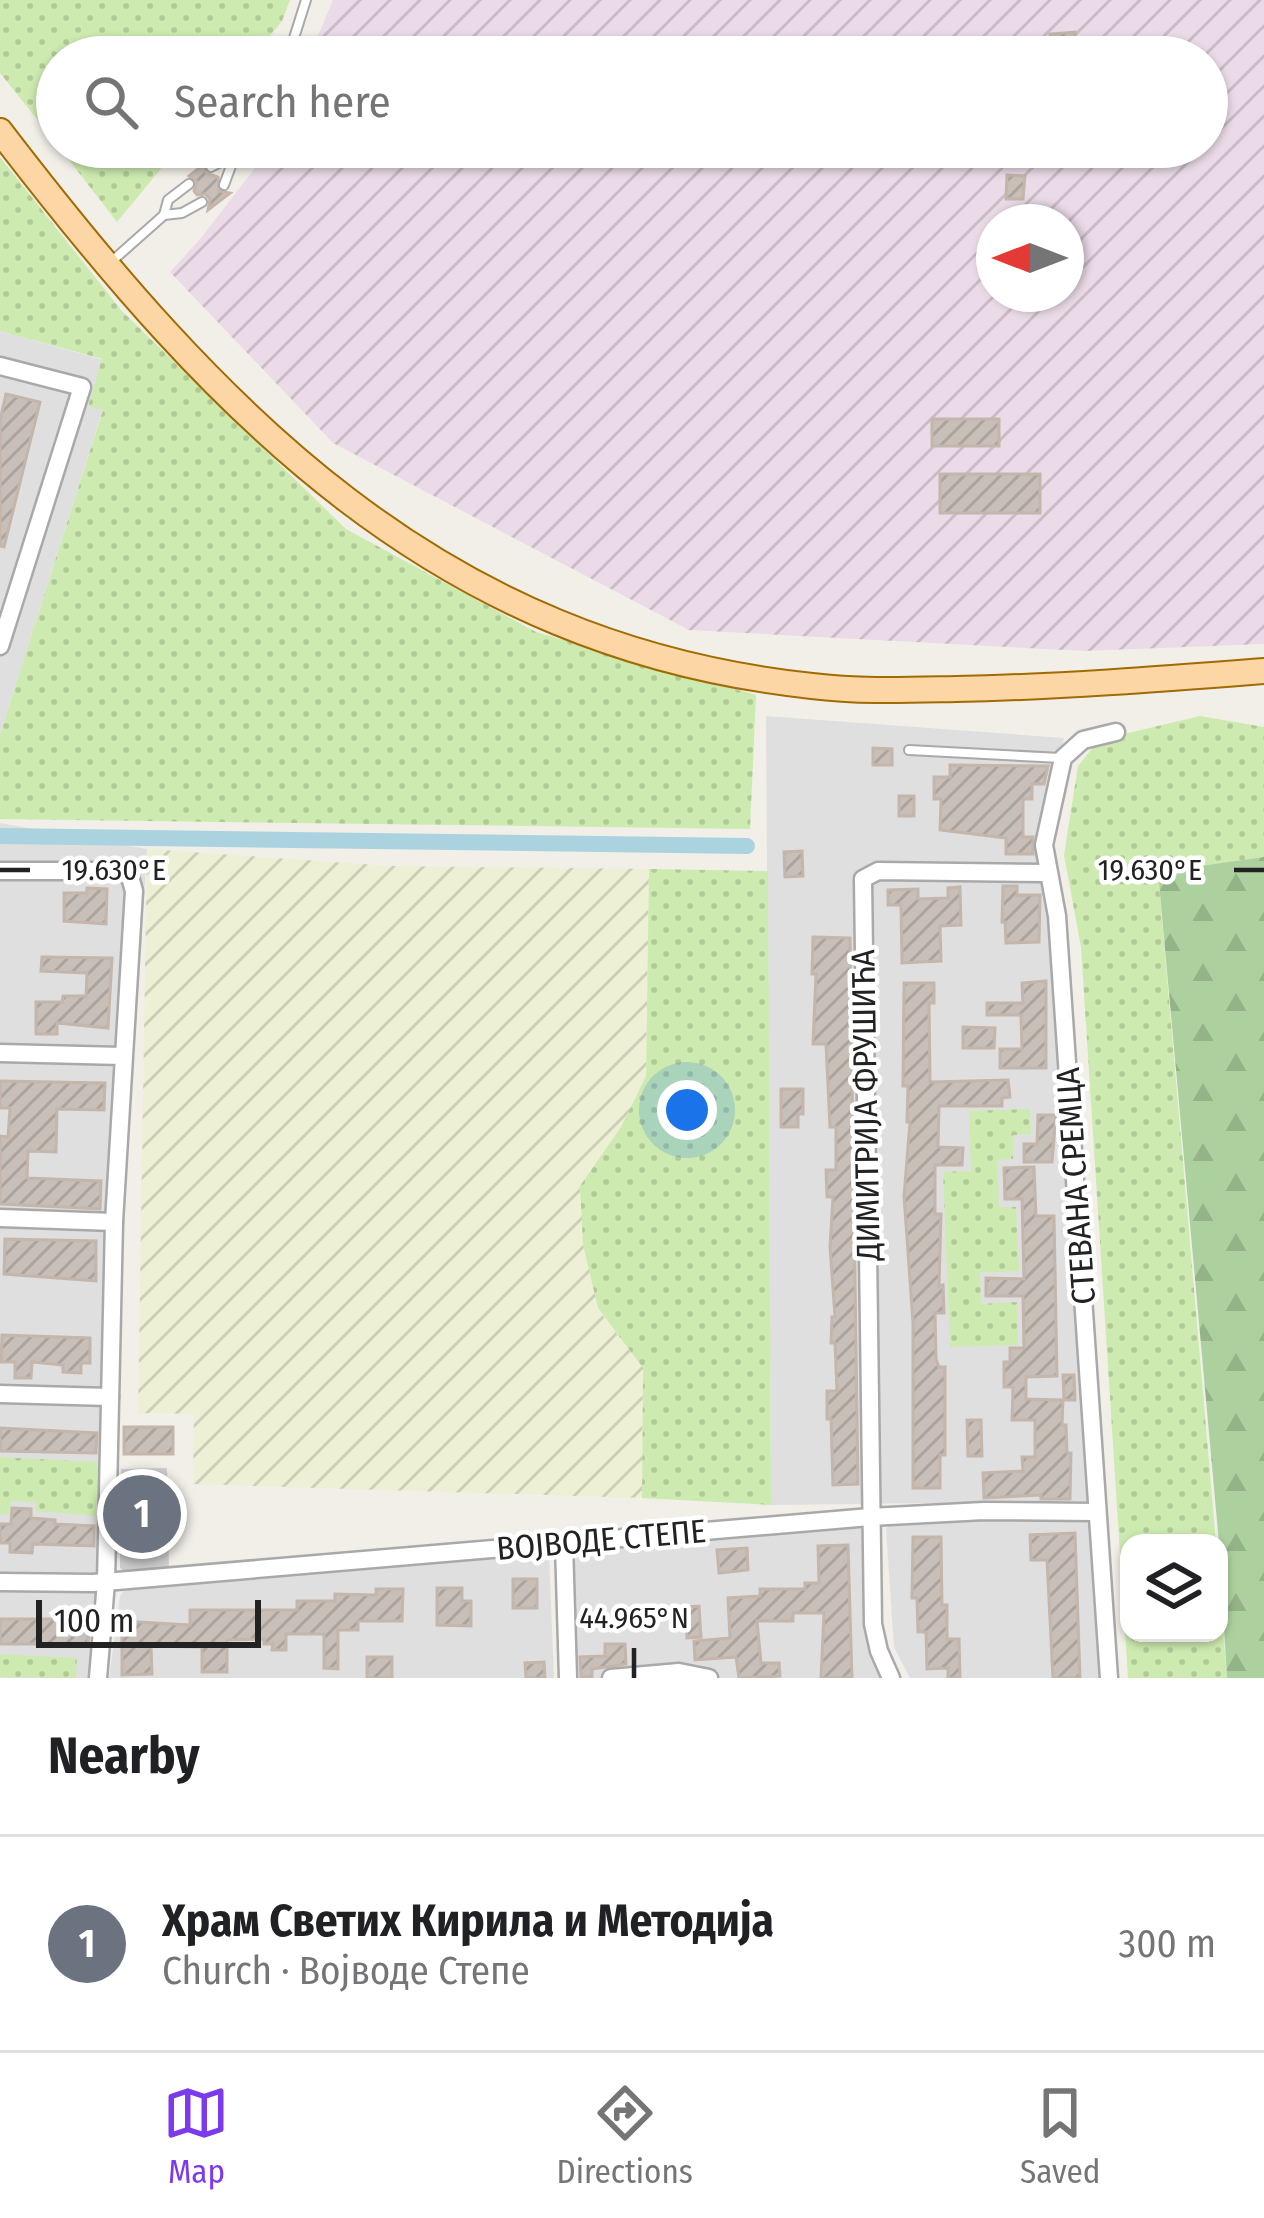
<!DOCTYPE html>
<html lang="en">
<head>
<meta charset="utf-8">
<style>
  body { margin:0; font-family:"Fira Sans Condensed",sans-serif; background:#f2f2f2; color:#202124 }
  .controls { position:absolute; right:36px; bottom:36px; display:grid; overflow:hidden; border-radius:24px; box-shadow:0 3px 9px #0004 }
  .controls button { width:108px; height:108px; display:grid; place-items:center; padding:0; border:0; border-bottom:3px solid #e0e0e0; background:#fff; color:#202124; font:60px sans-serif }
  .compass { position:absolute; left:976px; top:204px; width:108px; height:108px; border-radius:50%; background:#fff; box-shadow:0 3px 9px #0004; rotate:270deg }
  .scale { position:absolute; left:36px; bottom:30px; width:225px; box-sizing:border-box; padding-left:12px; border:6px solid #222; border-top:0; font-size:33px; line-height:42px; white-space:nowrap; color:#222; -webkit-text-stroke:9px #fff; paint-order:stroke }
  .you { position:absolute; left:687px; top:1110px; width:42px; height:42px; margin:-30px; border:9px solid #fff; border-radius:50%; background:#1a73e8; box-shadow:0 0 0 18px #1a73e833 }
  .badge { display:grid; place-items:center; width:78px; height:78px; border-radius:50%; background:#7c3aed; color:#fff; font-size:39px; font-weight:700 }
  .pin { position:absolute; translate:-50% -50%; border:6px solid #fff; box-shadow:0 3px 12px #0006 }
  .list { margin:0; padding:0; list-style:none }
  h2 { display:flex; justify-content:space-between; align-items:center; height:156px; margin:0; padding:0 48px; font-size:51px }
  h2 small { font-size:39px; font-weight:400; color:#757577 }
  .list li { display:grid; grid-template-columns:78px 1fr auto; gap:36px; align-items:center; box-sizing:border-box; height:216px; padding:0 48px; border-top:3px solid #e0e0e0 }
  .list b { display:block; font-size:45px; white-space:nowrap }
  .list p { margin:0; font-size:39px; white-space:nowrap; color:#757577 }
  .list em { font-size:39px; font-style:normal; color:#757577 }
  .icon { flex:none; width:66px; height:66px; fill:none; stroke:currentColor; stroke-width:2; stroke-linecap:round; stroke-linejoin:round }
  .map { position:relative; flex:none; width:1264px; height:1678px; overflow:hidden }
  .search { position:absolute; background:#fff; box-shadow:0 3px 9px #0004; left:36px; right:36px; top:36px; height:132px; display:flex; align-items:center; gap:30px; box-sizing:border-box; padding:0 42px; border-radius:66px; color:#757577; font-size:45px }
  .sheet { height:372px; background:#fff }
  nav { display:flex; justify-content:space-around; align-items:center; box-sizing:border-box; height:168px; border-top:3px solid #e0e0e0; background:#fff; font-size:33px; color:#757577 }
  nav a { display:grid; justify-items:center; gap:6px }
  nav .on { color:#7c3aed }
  .map>svg:first-child { display:block }
  .residential { fill:#e0dfdf }
  .industrial { fill:url(#industrial-furrows); fill-rule:evenodd }
  .religious { fill:#d0d0d0 }
  .farmland { fill:url(#farmland-furrows) }
  .grass { fill:url(#grass-dots) }
  .forest { fill:url(#forest-firs) }
  .lines { fill:none; stroke-linecap:round; stroke-linejoin:round }
  .canal { stroke:#aad3df; stroke-width:16 }
  .building { fill:url(#building-hatch); stroke:#c4b6ab; stroke-width:3 }
  .service-casing { stroke:#a9a9a9; stroke-width:12 }
  .minor-casing { stroke:#a9a9a9; stroke-width:21 }
  .primary-casing { stroke:#a06b00; stroke-width:28 }
  .service { stroke:#fff; stroke-width:8 }
  .minor { stroke:#fff; stroke-width:16 }
  .primary { stroke:#fcd6a4; stroke-width:24 }
  .ticks { fill:none; stroke:#222; stroke-width:4.5 }
  .labels { text-anchor:middle; stroke-width:9; stroke-linejoin:round; paint-order:stroke }
  .street-label { font-size:33px; fill:#222; stroke:#fff }
  .ticks-label { font-size:30px; text-anchor:middle; fill:#222; stroke:#fff; stroke-width:9; stroke-linejoin:round; paint-order:stroke }
</style>
</head>
<body>
<div class="map">
<svg width="1264" height="1678" viewBox="0 0 1264 1678">
  <defs>
    <pattern id="industrial-furrows" width="10" height="10" patternUnits="userSpaceOnUse" patternTransform="scale(3)"><rect width="10" height="10" fill="#ebdbe8"/><path d="M-1 1l2-2M0 10L10 0M9 11l2-2" fill="none" stroke="#c9bcc7"/></pattern>
    <pattern id="farmland-furrows" width="10" height="10" patternUnits="userSpaceOnUse" patternTransform="scale(3)"><rect width="10" height="10" fill="#eef0d5"/><path d="M-1 1l2-2M0 10L10 0M9 11l2-2" fill="none" stroke="#ccceb7"/></pattern>
    <pattern id="grass-dots" width="8" height="8" patternUnits="userSpaceOnUse" patternTransform="scale(3)"><rect width="8" height="8" fill="#cdebb0"/><path d="M2 2h.1M6 6h.1" fill="none" stroke="#b0c997" stroke-width="1.8" stroke-linecap="round"/></pattern>
    <pattern id="forest-firs" width="22" height="20" patternUnits="userSpaceOnUse" patternTransform="scale(3)"><rect width="22" height="20" fill="#add19e"/><path d="M5 1l3.5 6h-7zM16 11l3.5 6h-7z" fill="#95b388"/></pattern>
    <pattern id="building-hatch" width="6" height="6" patternUnits="userSpaceOnUse" patternTransform="scale(3)"><rect width="6" height="6" fill="#c7bfb8"/><path d="M-1 1l2-2M0 6l6-6M5 7l2-2" fill="none" stroke="#aba49e"/></pattern>
  </defs>
  <rect width="100%" height="100%" fill="#f2efe9"/>
  <g class="residential">
    <polygon points="0,331 103,360 88,405 103,409 0,734"/>
    <polygon points="766,716 1064,738 1045,834 1090,1501 771,1505"/>
    <polygon points="0,823 147,849 95,1678 0,1678"/>
    <polygon points="1086,1514 1100,1531 1110,1678 910,1678 894,1647 886,1529 895,1516"/>
    <polygon points="868,1521 882,1646 897,1678 571,1678 567,1548"/>
    <polygon points="549,1555 554,1678 109,1678 120,1596 128,1586 418,1560"/>
  </g>
  <path class="industrial" d="M333 0H1264V644L1084 651 689 630 333 443 170 272 201 238 271 147H1207V57H309ZM994 222H1066V294H994Z"/>
  <polygon class="religious" points="167,1468 169,1572 125,1573 120,1568 121,1469"/>
  <polygon class="farmland" points="147,849 391,866 649,869 646,1076 621,1127 580,1186 597,1308 643,1368 642,1498 193,1484 194,1414 138,1413"/>
  <g class="grass">
    <polygon points="0,0 290,0 282,21 253,57 57,57 57,144 0,73"/>
    <polygon points="59,147 179,147 117,222"/>
    <polygon points="0,157 122,311 346,529 536,632 756,695 750,829 0,819 0,734 103,410 88,406 102,359 0,331"/>
    <polygon points="1200,716 1264,727 1264,857 1158,873 1216,1543 1129,1543 1129,1633 1219,1633 1219,1580 1227,1678 1128,1678 1081,947 1064,855 1078,766 1099,740"/>
    <polygon points="649,869 768,871 771,1505 642,1498 643,1368 598,1308 583,1245 580,1186 621,1127 646,1076"/>
    <polygon points="1030,1109 1031,1134 1013,1135 1013,1159 997,1160 999,1207 1016,1207 1019,1271 980,1273 981,1304 1017,1302 1018,1345 950,1347 943,1172 971,1171 969,1111"/>
    <polygon points="0,1457 98,1462 96,1516 36,1511 35,1502 11,1501 9,1515 0,1514"/>
    <polygon points="0,1654 77,1658 76,1678 0,1677"/>
  </g>
  <polygon class="forest" points="1264,857 1264,1678 1227,1678 1219,1543 1158,872"/>
  <g class="lines">
    <polyline class="canal" points="0,836 747,846"/>
  </g>
  <g class="building">
    <polygon points="1075,32 1076,57 1061,57 1060,46 1052,47 1050,34"/>
    <polygon points="203,165 206,173 218,177 219,191 230,193 208,210 210,199 205,194 197,195 194,191 197,182 189,176"/>
    <polygon points="1007,175 1025,176 1023,199 1006,199"/>
    <polygon points="6,394 40,402 4,547 0,546 0,420"/>
    <rect x="932" y="419" width="67" height="27"/>
    <rect x="940" y="474" width="100" height="39"/>
    <polygon points="873,748 892,749 892,765 873,765"/>
    <polygon points="950,765 1048,766 1044,784 1032,784 1032,799 1023,799 1023,837 1033,837 1033,854 1006,854 1006,838 940,830 941,799 934,799 934,777 950,777"/>
    <rect x="899" y="796" width="15" height="20"/>
    <polygon points="802,851 803,876 785,877 784,852"/>
    <polygon points="1003,886 1017,886 1017,895 1040,895 1039,942 1006,943 1005,922 1002,922"/>
    <polygon points="960,887 961,925 940,926 941,961 902,963 901,905 888,905 888,890 918,889 918,899 948,898 948,888"/>
    <polygon points="87,888 107,889 106,924 64,921 64,893 87,893"/>
    <polygon points="813,937 850,938 858,1484 833,1485 831,1419 827,1419 827,1391 837,1391 835,1343 831,1343 832,1317 835,1317 830,1247 833,1197 827,1197 826,1170 836,1170 836,1127 830,1127 826,1044 813,1044 816,974 812,974"/>
    <polygon points="42,957 112,958 108,1028 57,1023 57,1034 36,1034 36,1002 62,1002 63,996 86,996 87,973 41,971"/>
    <polygon points="1046,981 1046,1068 1000,1068 1000,1049 1022,1049 1021,1015 987,1015 987,1003 1023,1003 1022,983"/>
    <polygon points="904,983 934,983 934,1003 929,1003 930,1082 1008,1080 1010,1097 1002,1098 1002,1106 939,1106 938,1147 963,1148 962,1165 935,1165 935,1214 941,1214 939,1286 943,1285 944,1313 935,1313 936,1359 939,1367 945,1367 945,1455 940,1455 940,1488 913,1488 913,1323 904,1196 910,1122 907,1122 908,1086 903,1086"/>
    <polygon points="963,1027 995,1028 994,1048 963,1048"/>
    <polygon points="0,1081 105,1083 104,1110 57,1109 56,1152 28,1151 27,1178 101,1181 100,1209 0,1204 0,1136 8,1137 10,1108 0,1108"/>
    <polygon points="781,1089 803,1089 803,1114 798,1114 798,1127 781,1127"/>
    <polygon points="1038,1115 1056,1115 1052,1162 1024,1162 1024,1144 1037,1144"/>
    <polygon points="1034,1167 1036,1216 1054,1216 1057,1376 1026,1377 1026,1399 1063,1400 1062,1425 1066,1425 1067,1453 1071,1453 1070,1499 1041,1499 1041,1495 984,1498 983,1473 1023,1471 1022,1457 1035,1457 1035,1420 1012,1420 1013,1387 1004,1387 1004,1362 1010,1362 1010,1348 1024,1348 1023,1296 986,1296 986,1278 1024,1279 1022,1199 1005,1199 1004,1168"/>
    <polygon points="5,1239 96,1241 96,1281 4,1274"/>
    <polygon points="2,1335 90,1338 90,1363 81,1363 81,1373 63,1372 63,1365 32,1362 31,1378 15,1378 15,1362 1,1362"/>
    <polygon points="1063,1375 1074,1375 1075,1400 1064,1400"/>
    <polygon points="967,1420 981,1420 982,1456 968,1456"/>
    <rect x="124" y="1427" width="49" height="27"/>
    <polygon points="0,1428 97,1433 96,1453 0,1451"/>
    <polygon points="142,1487 149,1490 150,1495 150,1533 133,1532 134,1494"/>
    <polygon points="12,1508 31,1509 31,1518 55,1520 55,1524 94,1526 94,1546 33,1544 32,1553 10,1552 10,1543 0,1543 0,1524 11,1524"/>
    <polygon points="1075,1533 1080,1678 1053,1678 1047,1560 1031,1560 1030,1535"/>
    <polygon points="913,1537 941,1537 942,1605 947,1605 947,1639 959,1639 960,1678 948,1678 948,1668 927,1669 926,1632 918,1632 917,1598 912,1598"/>
    <polygon points="848,1545 852,1678 821,1678 824,1613 793,1613 793,1621 757,1621 761,1663 779,1663 780,1676 739,1678 736,1657 695,1660 694,1641 730,1638 728,1598 760,1596 760,1589 805,1589 805,1583 819,1583 818,1546"/>
    <polygon points="747,1548 748,1570 719,1573 717,1550"/>
    <rect x="513" y="1579" width="24" height="29"/>
    <polygon points="437,1588 462,1588 462,1601 471,1601 471,1626 437,1625"/>
    <polygon points="376,1589 403,1589 402,1621 358,1621 358,1630 338,1630 338,1669 324,1668 324,1634 286,1634 286,1650 272,1650 273,1644 264,1644 264,1639 227,1640 227,1672 202,1672 202,1647 151,1646 152,1674 122,1675 122,1621 190,1625 190,1610 297,1610 297,1601 335,1601 335,1594 376,1595"/>
    <polygon points="699,1606 701,1637 687,1638 686,1607"/>
    <polygon points="0,1619 90,1619 88,1644 0,1644"/>
    <polygon points="605,1644 625,1644 626,1664 592,1669 592,1677 581,1677 580,1657 605,1656"/>
    <rect x="367" y="1657" width="25" height="21"/>
    <polygon points="544,1662 545,1678 526,1678 525,1663"/>
  </g>
  <g class="lines">
    <defs>
      <g id="service">
        <polyline points="288,57 306,0"/>
        <polyline points="211,167 232,156"/>
        <polyline points="224,185 238,147"/>
        <polyline points="164,215 182,213 202,202"/>
        <polyline points="111,262 164,215 168,200 189,184"/>
        <polyline points="909,750 1061,758"/>
      </g>
      <g id="minor">
        <polyline points="0,366 82,387 0,646"/>
        <polyline points="0,871 120,871 130,877 134,891 114,1222 106,1582 98,1678"/>
        <polyline points="0,1053 122,1056"/>
        <polyline points="0,1218 114,1222"/>
        <polyline points="0,1394 110,1397"/>
        <polyline points="564,1544 568,1678"/>
        <polyline points="0,1582 93,1583 870,1517 984,1511 1096,1512"/>
        <polyline points="611,1678 679,1672 709,1678"/>
        <polyline points="891,1678 879,1651 873,1624 863,879 878,871 1047,873"/>
        <polyline points="1109,1678 1057,916 1044,845 1063,758 1083,740 1116,732"/>
      </g>
      <path id="primary" d="M0 131C217 414 437 646 812 686 860 692 908 690 956 689 1059 687 1161 679 1264 671"/>
    </defs>
    <use href="#service" class="service-casing"/>
    <use href="#minor" class="minor-casing"/>
    <use href="#primary" class="primary-casing"/>
    <use href="#service" class="service"/>
    <use href="#minor" class="minor"/>
    <use href="#primary" class="primary"/>
  </g>
  <path class="ticks" d="M0 870H30M1234 870H1264M634 1648V1678"/>
  <g class="labels">
    <g class="street-label">
      <text transform="translate(865 1105) rotate(-91)" y="12">ДИМИТРИЈА ФРУШИЋА</text>
      <text transform="translate(1075 1186) rotate(-94)" y="12">СТЕВАНА СРЕМЦА</text>
      <text transform="translate(601 1539) rotate(-5)" y="12">ВОЈВОДЕ СТЕПЕ</text>
    </g>
  </g>
  <g class="ticks-label">
    <text x="1150" y="880">19.630°E</text>
    <text x="114" y="880">19.630°E</text>
    <text x="634" y="1628">44.965°N</text>
  </g>
</svg>
<div class="controls">
<button><svg class="icon" aria-label="layers" viewBox="0 0 24 24"><path d="M12 4l9 5-9 5-9-5zM3 14l9 5 9-5"/></svg></button>
</div>
<svg class="compass" viewBox="-18 -18 36 36"><path d="M0-13l5 13h-10z" fill="#e53935"/><path d="M0 13l5-13h-10z" fill="#757577"/></svg>
<div class="scale">100 m</div>
<div class="you"></div>
<div class="pin badge" style="left:142px;top:1514px;background:#6b7280">1</div>
<div class="search"><svg class="icon" aria-label="search" viewBox="0 0 24 24"><circle cx="10" cy="10" r="6"/><path d="M15 15l6 6"/></svg>Search here</div>
</div>
<section class="sheet">
<h2>Nearby<small></small></h2>
<ul class="list">
<li><span class="badge" style="background:#6b7280">1</span><div><b>Храм Светих Кирила и Методија</b><p>Church · Војводе Степе</p></div><em>300 m</em></li>
</ul>
</section>
<nav>
<a class="on"><svg class="icon" aria-label="map" viewBox="0 0 24 24"><path d="M3 6l6-2 6 2 6-2v14l-6 2-6-2-6 2zM9 4v14M15 6v14"/></svg>Map</a>
<a><svg class="icon" aria-label="directions" viewBox="0 0 24 24"><path d="M12 3l9 9-9 9-9-9zM9 14v-3h6M13 9l2 2-2 2"/></svg>Directions</a>
<a><svg class="icon" aria-label="saved" viewBox="0 0 24 24"><path d="M7 4h10v16l-5-4-5 4z"/></svg>Saved</a>
</nav>
</body>
</html>
